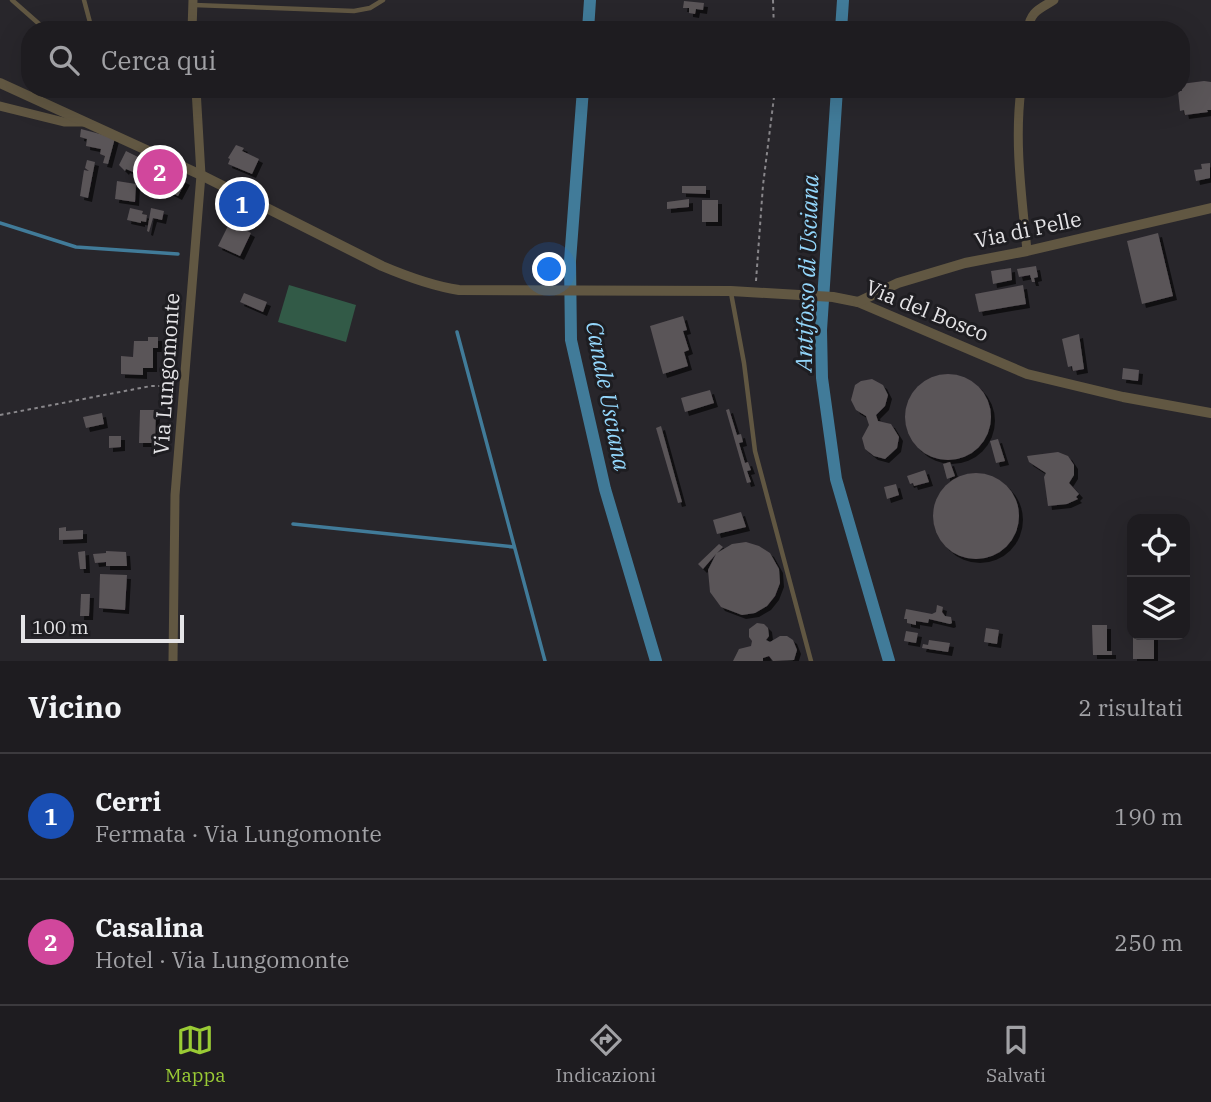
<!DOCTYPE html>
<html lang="it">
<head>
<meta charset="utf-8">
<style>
  body { margin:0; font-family:"IBM Plex Serif",serif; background:#262529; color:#f1f3f6 }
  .controls { position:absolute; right:21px; bottom:21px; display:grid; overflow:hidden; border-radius:14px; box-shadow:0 7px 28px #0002 }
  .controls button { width:63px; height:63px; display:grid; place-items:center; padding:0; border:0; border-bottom:2px solid #3c3a3e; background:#1e1c20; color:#f1f3f6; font:35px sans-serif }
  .scale { position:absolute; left:21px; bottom:18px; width:163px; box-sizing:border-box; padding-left:7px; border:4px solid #e5e4e7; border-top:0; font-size:19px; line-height:24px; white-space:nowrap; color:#e5e4e7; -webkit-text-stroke:5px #1e1d21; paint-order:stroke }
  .you { position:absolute; left:550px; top:270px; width:24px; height:24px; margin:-18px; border:5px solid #fff; border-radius:50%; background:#1a73e8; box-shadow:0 0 0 10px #1a73e833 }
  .badge { display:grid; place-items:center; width:46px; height:46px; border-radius:50%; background:#9acb35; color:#fff; font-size:23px; font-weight:700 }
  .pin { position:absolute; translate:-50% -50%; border:4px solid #fff; box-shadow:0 2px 7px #0006 }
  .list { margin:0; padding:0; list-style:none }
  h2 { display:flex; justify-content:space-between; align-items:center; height:91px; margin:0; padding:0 28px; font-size:30px }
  h2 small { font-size:23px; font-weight:400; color:#a1a1a5 }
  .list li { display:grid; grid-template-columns:46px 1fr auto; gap:21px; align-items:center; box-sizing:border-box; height:126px; padding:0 28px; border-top:2px solid #3c3a3e }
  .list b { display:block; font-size:26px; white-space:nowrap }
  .list p { margin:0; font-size:23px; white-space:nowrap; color:#a1a1a5 }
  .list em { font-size:23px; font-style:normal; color:#a1a1a5 }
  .icon { flex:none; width:38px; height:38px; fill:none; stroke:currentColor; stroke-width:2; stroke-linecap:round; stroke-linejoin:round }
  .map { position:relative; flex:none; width:1211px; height:661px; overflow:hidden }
  .search { position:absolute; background:#1e1c20; box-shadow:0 7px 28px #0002; left:21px; right:21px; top:21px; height:77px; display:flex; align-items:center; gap:18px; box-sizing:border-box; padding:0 24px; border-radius:28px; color:#a1a1a5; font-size:26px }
  .sheet { height:343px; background:#1e1c20 }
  nav { display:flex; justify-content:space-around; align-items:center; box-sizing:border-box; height:98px; border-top:2px solid #3c3a3e; background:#1e1c20; font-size:19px; color:#a1a1a5 }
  nav a { display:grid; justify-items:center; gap:4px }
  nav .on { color:#9acb35 }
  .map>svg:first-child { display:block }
  .park { fill:#325a47 }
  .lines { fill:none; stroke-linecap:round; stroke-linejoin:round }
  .stream { stroke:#417b99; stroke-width:3.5 }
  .canal { stroke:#417b99; stroke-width:12 }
  .building { fill:#5a5458; filter:url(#shadow) }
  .path { stroke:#89878b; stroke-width:2; stroke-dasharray:3.5 3.5; stroke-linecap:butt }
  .service { stroke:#615742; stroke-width:4.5 }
  .minor { stroke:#615742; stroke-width:9 }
  .tertiary { stroke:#615742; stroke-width:10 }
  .labels { text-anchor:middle; stroke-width:6; stroke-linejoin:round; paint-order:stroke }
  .street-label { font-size:21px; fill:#e5e4e7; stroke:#1e1d21 }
  .water-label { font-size:23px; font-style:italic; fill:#93d6fb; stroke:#1e1d21 }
</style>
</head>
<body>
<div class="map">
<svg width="1211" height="661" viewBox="0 0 1211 661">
  <defs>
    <filter id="shadow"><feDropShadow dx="4" dy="4" stdDeviation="0" flood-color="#0009"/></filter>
  </defs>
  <rect width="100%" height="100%" fill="#28262b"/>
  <polygon class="park" points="289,285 356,305 346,342 278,322"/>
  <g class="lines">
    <g class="stream">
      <polyline points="0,223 76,247 178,254"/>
      <polyline points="457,332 545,661"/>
      <polyline points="293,524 514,547"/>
    </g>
    <g class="canal">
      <polyline points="588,30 590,0"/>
      <polyline points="841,30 843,0"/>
      <polyline points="583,89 570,261 571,340 605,489 656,661"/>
      <polyline points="837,89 821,330 822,378 836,479 889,661"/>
    </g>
  </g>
  <g class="building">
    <polygon points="684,1 704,3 703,10 696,9 695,14 689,13 689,8 683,8"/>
    <polygon points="1204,81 1211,82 1211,110 1207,110 1208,112 1185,115 1184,110 1180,111 1178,91 1182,91 1181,84"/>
    <polygon points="81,129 115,138 108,164 103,163 105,156 100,154 101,149 86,146 87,139 80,137"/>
    <polygon points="236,145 244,148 242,151 259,159 252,174 228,164 230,159 228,158"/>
    <polygon points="126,151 140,158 133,172 126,169 125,171 119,165"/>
    <polygon points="87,160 95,162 88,198 80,196 84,170 89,171 85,168"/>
    <polygon points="1210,163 1210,178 1196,181 1194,170 1202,169 1201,164"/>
    <polygon points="157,167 186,181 178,196 150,182"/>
    <polygon points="117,181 136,184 135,202 115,199"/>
    <polygon points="682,186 706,186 706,194 682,193"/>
    <polygon points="689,199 689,207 667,209 667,202"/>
    <rect x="702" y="200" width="16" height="22"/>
    <polygon points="130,208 143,211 142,214 147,215 146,222 141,221 141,223 127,220"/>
    <polygon points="151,208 164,211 162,220 153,218 149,232 147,231"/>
    <polygon points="230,222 251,233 240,256 218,246"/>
    <polygon points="1158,233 1173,296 1142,304 1127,241"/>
    <polygon points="1036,266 1038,277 1034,278 1035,282 1032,282 1030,275 1019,277 1017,269"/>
    <polygon points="1011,268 1012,280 993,284 991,271"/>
    <polygon points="1023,285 1026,304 979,312 975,294"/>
    <polygon points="244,293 267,302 263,312 240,302"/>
    <polygon points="683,316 687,330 683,331 689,350 684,352 688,366 663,374 650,326"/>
    <polygon points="1079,334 1084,369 1073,371 1072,366 1068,367 1062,339"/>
    <polygon points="148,337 158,337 158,348 153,348 153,368 143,368 143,375 121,374 121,356 133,357 134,341 148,341"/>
    <polygon points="1123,368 1139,370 1138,381 1122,379"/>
    <circle cx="948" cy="417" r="43"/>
    <polygon points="872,379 883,385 888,395 885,406 876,415 878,421 891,424 899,437 897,448 885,459 874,456 865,449 862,438 869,425 866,416 856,410 851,400 855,385 861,381"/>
    <polygon points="710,390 714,403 685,412 681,398"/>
    <polygon points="729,409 737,435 741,434 743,442 739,443 745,463 748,462 751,470 747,471 751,482 747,483 726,410"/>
    <polygon points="140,410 156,410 155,443 139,443"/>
    <polygon points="102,413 104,424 86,428 83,417"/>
    <polygon points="661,426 682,502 678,503 656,428"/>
    <polygon points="109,436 121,436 121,447 109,448"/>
    <polygon points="998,439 1005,461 996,463 990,441"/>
    <polygon points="1058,452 1068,456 1074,465 1074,475 1069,483 1079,494 1076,497 1078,499 1067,504 1048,506 1044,477 1046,473 1029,462 1027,456"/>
    <polygon points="950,462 955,476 947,479 943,464"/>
    <polygon points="925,470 929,482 914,486 913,483 910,484 907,476"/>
    <circle cx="976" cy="516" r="43"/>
    <polygon points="896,484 899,495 887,499 884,487"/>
    <polygon points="741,512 746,527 717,534 713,520"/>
    <polygon points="66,527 66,531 83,530 83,539 59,540 59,528"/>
    <polygon points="746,542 759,546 770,553 779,569 780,583 775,596 767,606 755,613 742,615 721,607 710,592 708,570 716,554 703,569 698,564 719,544 723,547 717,553 732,544"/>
    <polygon points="85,551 86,569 80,569 78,552"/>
    <polygon points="106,551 126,552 127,566 106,566 106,562 95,563 93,554 106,553"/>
    <polygon points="100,574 127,575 125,610 99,608"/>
    <polygon points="81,594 90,594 89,616 80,616"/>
    <polygon points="937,605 943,607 942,612 945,616 951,617 952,623 950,624 929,619 928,623 916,621 916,625 907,623 907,619 904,619 906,609 932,614 936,612"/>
    <polygon points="757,623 764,624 768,628 769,636 766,640 770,642 780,636 787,636 793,640 797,650 794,660 773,661 769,656 763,658 763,661 733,661 739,649 751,646 752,641 749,637 749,629"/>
    <polygon points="1092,625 1107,625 1107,651 1112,651 1112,655 1093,655"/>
    <polygon points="986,628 999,630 997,644 984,642"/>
    <polygon points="906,631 918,633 916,643 904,641"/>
    <rect x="1133" y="635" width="21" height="24"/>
    <polygon points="929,640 950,643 948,652 922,648 923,644 928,645"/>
  </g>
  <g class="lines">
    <g class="path">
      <polyline points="773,0 774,30"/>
      <polyline points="756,281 763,185 775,89"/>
      <polyline points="0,415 151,386 175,386"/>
    </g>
    <g class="service">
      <polyline points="12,0 46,30"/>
      <polyline points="84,0 92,30"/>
      <polyline points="194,5 354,11 370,8 383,0"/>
      <polyline points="731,293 744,363 755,451 811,661"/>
    </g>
    <g class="minor">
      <polyline points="192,30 193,0"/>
      <path d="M1028 30C1030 11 1040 9 1054 0"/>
      <path d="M1021 89C1014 143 1022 197 1027 251"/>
      <polyline points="0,106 64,122 83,122"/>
      <polyline points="173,661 175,495 201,175 196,89"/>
    </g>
    <g class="tertiary">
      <path d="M0 83 201 175 382 266C408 277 432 286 459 290L731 291 833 297 858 302 1027 374 1123 397 1211 413"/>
      <polyline points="858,302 898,283 965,263 1027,251 1211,208"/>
    </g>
  </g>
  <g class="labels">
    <g class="street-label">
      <text transform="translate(1028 230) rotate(-12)" y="7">Via di Pelle</text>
      <text transform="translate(927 311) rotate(22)" y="7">Via del Bosco</text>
      <text transform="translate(167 374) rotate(-86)" y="7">Via Lungomonte</text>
    </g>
    <g class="water-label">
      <text transform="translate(807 273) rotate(-88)" y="8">Antifosso di Usciana</text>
      <text transform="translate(608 396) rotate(79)" y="8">Canale Usciana</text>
    </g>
  </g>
</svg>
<div class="controls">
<button><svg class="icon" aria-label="locate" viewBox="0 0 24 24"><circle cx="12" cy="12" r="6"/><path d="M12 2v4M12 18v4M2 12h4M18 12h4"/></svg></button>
<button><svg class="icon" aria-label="layers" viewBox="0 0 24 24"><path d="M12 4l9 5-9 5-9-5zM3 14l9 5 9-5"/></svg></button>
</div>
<div class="scale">100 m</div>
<div class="you"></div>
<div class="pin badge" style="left:242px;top:204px;background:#1a4fb4">1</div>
<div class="pin badge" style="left:160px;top:172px;background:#d1479c">2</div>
<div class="search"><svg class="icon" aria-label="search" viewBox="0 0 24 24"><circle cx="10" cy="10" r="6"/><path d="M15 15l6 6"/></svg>Cerca qui</div>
</div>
<section class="sheet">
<h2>Vicino<small>2 risultati</small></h2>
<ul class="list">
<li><span class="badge" style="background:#1a4fb4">1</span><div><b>Cerri</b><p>Fermata · Via Lungomonte</p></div><em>190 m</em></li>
<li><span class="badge" style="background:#d1479c">2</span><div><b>Casalina</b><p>Hotel · Via Lungomonte</p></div><em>250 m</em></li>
</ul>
</section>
<nav>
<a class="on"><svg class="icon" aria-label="map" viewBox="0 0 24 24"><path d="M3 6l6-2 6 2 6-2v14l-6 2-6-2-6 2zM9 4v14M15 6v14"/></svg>Mappa</a>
<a><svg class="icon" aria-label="directions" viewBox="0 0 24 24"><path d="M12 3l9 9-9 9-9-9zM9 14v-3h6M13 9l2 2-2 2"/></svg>Indicazioni</a>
<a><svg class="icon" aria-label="saved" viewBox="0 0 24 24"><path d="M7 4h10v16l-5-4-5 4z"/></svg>Salvati</a>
</nav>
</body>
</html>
